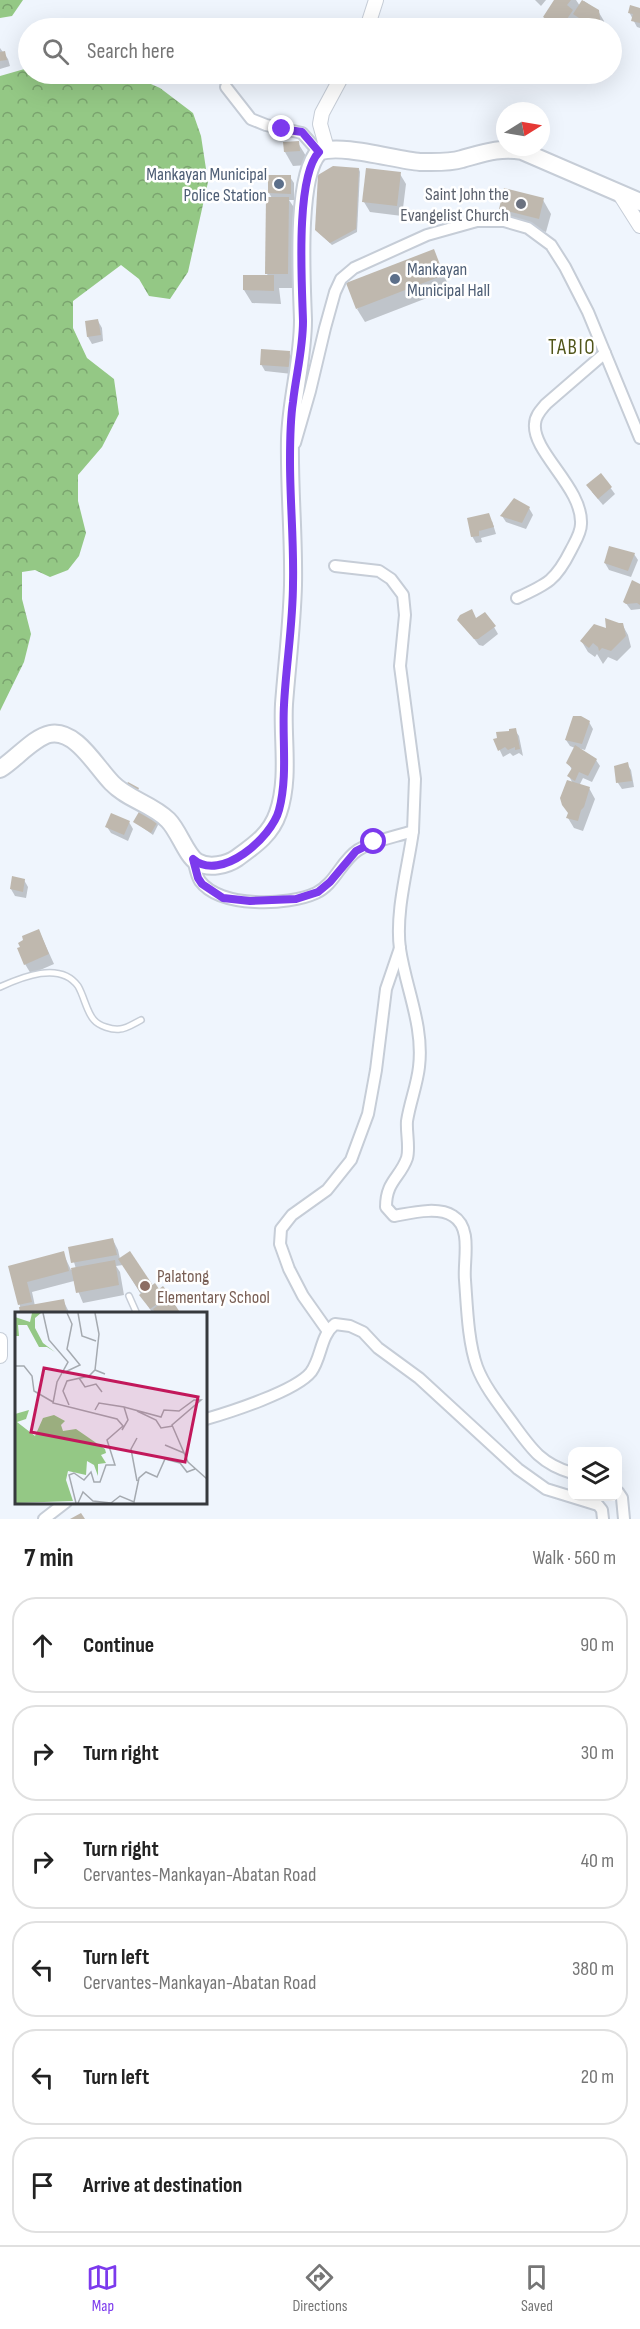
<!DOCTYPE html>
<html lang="en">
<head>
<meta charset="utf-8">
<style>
  body { margin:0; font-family:"Sofia Sans Condensed",sans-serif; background:#f2f2f2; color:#222 }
  .controls { position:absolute; right:18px; bottom:18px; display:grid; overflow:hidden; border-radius:12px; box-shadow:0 6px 24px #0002 }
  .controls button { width:54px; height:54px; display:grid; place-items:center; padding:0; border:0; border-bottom:2px solid #e0e0e0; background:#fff; color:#222; font:30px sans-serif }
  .compass { position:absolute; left:496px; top:102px; width:54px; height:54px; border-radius:50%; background:#fff; box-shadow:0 6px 24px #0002; rotate:79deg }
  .stop { position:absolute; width:18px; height:18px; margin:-14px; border:4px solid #7c3aed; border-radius:50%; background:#fff }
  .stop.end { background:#7c3aed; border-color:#fff; box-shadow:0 2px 6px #0008 }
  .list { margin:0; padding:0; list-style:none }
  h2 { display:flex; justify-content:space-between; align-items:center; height:78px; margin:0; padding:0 24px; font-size:26px }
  h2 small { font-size:20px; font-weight:400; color:#767676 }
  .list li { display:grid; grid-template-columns:39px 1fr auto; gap:18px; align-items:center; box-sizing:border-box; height:96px; margin:0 12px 12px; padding:0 12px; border:2px solid #e0e0e0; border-radius:24px }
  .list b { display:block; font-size:22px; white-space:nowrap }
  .list p { margin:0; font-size:20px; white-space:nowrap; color:#767676 }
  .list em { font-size:20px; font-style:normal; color:#767676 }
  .icon { flex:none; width:33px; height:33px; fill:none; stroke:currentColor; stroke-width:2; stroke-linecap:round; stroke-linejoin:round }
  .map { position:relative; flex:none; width:640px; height:1519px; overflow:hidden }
  .search { position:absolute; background:#fff; box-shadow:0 6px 24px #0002; left:18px; right:18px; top:18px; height:66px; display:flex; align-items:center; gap:15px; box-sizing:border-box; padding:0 21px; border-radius:33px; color:#767676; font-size:22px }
  .sheet { height:726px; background:#fff }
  nav { display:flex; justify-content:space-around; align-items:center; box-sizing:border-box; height:84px; border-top:2px solid #e0e0e0; background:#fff; font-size:16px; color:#767676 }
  nav a { display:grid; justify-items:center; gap:3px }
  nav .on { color:#7c3aed }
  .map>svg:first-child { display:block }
  .forest { fill:url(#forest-crowns) }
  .shadow { fill:#0003 }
  .building { fill:#bfb8ae }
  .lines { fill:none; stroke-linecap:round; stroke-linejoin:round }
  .service-casing { stroke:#c6cdd7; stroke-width:8 }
  .minor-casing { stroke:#c6cdd7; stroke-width:14 }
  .tertiary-casing { stroke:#c6cdd7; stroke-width:16 }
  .primary-casing { stroke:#c6cdd7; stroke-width:20 }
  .service { stroke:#fff; stroke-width:5 }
  .minor { stroke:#fff; stroke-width:10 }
  .tertiary { stroke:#fff; stroke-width:14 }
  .primary { stroke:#fff; stroke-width:16 }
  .route { stroke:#7c3aed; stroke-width:8 }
  .service-dot { fill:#5c6f8a; stroke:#fff; stroke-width:2 }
  .worship-dot { fill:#6b7280; stroke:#fff; stroke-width:2 }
  .education-dot { fill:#8d6e63; stroke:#fff; stroke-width:2 }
  .labels { text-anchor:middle; stroke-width:5; stroke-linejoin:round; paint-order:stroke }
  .service-label { font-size:18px; fill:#4e5e75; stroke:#fff; text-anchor:end }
  .worship-label { font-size:18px; fill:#5b616d; stroke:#fff; text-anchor:end }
  .education-label { font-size:18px; fill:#785e54; stroke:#fff; text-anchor:start }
  .quarter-label { font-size:21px; letter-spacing:1.5px; fill:#51561b; stroke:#fff }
  .inset-road { fill:none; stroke:#a5aab0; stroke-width:1.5 }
  .view { fill:#c2185b; fill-opacity:0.15; stroke:#c2185b; stroke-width:3 }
  .inset-edge { fill:none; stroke:#36393d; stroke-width:3 }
</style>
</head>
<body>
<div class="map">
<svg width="640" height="1519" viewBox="0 0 640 1519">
  <defs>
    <pattern id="forest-crowns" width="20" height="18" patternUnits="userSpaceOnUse" patternTransform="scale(1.5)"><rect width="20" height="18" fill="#94c885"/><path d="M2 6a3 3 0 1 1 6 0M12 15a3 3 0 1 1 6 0" fill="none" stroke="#7aa36e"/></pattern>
  </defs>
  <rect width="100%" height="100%" fill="#eff5fd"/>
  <g class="forest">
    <polygon points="0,0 23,0 12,16 0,18"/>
    <polygon points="28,68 28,74 128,74 160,88 193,113 201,136 208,182 188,272 170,299 149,296 139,279 121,265 73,301 73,328 87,358 114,379 119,414 102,447 78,475 78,501 86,533 79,556 68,570 50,577 35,570 22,572 22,599 31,634 24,662 0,711 0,76"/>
  </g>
  <g class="shadow">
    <polygon points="535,0 546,0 541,6"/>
    <polygon points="556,0 576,0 580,6 584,1 598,11 604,21 605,28 552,28 544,17"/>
    <polygon points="640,9 640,28 637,27 629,12"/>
    <polygon points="0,48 8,59 10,66 0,69"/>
    <polygon points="298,143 306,156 307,165 293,166 285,152 285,144"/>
    <polygon points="359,169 360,172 357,232 332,245 319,233"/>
    <polygon points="400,174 406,184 402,216 370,212 364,202"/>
    <polygon points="290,177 294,183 294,200 289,200 297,212 295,288 279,288 281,304 252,303 244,290 269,277 267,274 272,198 269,193"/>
    <polygon points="543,200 551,214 546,232 509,222 501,208"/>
    <polygon points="433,251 450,289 365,322 357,309"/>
    <polygon points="98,321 102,328 103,341 92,344 88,337 86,322"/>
    <polygon points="289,353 293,359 292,374 265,371 261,364"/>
    <polygon points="601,475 615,494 603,505 592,492"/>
    <polygon points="529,508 533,515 526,529 506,522 502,516"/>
    <polygon points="492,521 496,534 481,538 482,542 476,543 472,536"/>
    <polygon points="634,554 638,560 631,577 609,570 605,563"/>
    <polygon points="640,584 640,609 631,610 625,602"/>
    <polygon points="459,620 476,620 494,627 498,634 483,646 479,645"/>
    <polygon points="622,624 628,635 631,647 617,661 608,657 603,664 597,654 595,657 588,652 582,642"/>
    <polygon points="589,722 593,729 585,750 578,748 596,760 600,766 592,782 583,778 579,786 589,788 595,799 583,831 574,828 568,818 573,784 569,776 572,770 568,762 575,748 570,746 566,740"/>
    <polygon points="515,730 519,736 523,756 519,753 513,756 510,753 503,757 495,740"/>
    <polygon points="627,764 631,770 634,787 622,789 618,783 615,767"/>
    <polygon points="129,822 133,829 128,841 111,833 107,827"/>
    <polygon points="135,822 157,822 158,825 153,835"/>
    <polygon points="24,880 28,887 26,898 15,896 11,889"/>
    <polygon points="39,931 54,964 31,974 25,964"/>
    <polygon points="113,1240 118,1250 120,1259 130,1253 152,1288 169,1296 179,1314 153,1314 123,1265 116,1266 120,1272 124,1295 83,1303 74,1281 32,1292 35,1306 63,1300 70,1314 22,1314 10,1267 63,1253 71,1270 76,1269 70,1248"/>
  </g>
  <g class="building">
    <polygon points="554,0 571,0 567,5 573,10 567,19 571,22 567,28 560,28 543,17"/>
    <polygon points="582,0 599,10 601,28 572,28 579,18 573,14"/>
    <polygon points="630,5 640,8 640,23 631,21 633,14 628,13"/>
    <polygon points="5,51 7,60 0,61 0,52"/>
    <polygon points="299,141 300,151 284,152 283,142"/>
    <polygon points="333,166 359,168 356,229 330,243 315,230 318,175"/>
    <polygon points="366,168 401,172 397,206 362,202"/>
    <polygon points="268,175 291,175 291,194 268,193"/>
    <polygon points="504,188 544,198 539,219 499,209"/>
    <polygon points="266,197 289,197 288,274 265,274"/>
    <polygon points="434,249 444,275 356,309 346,283"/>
    <polygon points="243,275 274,275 274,291 243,290"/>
    <polygon points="98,319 101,335 87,337 85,321"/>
    <polygon points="261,349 290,351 289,367 260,365"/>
    <polygon points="601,473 612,487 598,499 586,485"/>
    <polygon points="514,498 530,507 522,523 500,516"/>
    <polygon points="489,513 494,527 479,531 479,536 471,537 467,518"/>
    <polygon points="609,546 635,553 628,571 604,563"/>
    <polygon points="632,580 640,584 640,605 637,603 626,604 623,602"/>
    <polygon points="472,609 476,618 485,612 496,626 478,639 474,639 457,620 460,615"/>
    <polygon points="605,618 619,623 623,623 626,636 611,651 602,648 599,651 598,647 593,643 589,648 580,641 594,624 606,628"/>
    <polygon points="573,716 581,716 590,721 582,744 565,740"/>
    <polygon points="516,728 520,749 515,750 515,747 508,750 505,747 498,751 493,739 497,738 496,732 509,731 509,729"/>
    <polygon points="575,745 597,759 588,776 579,772 575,781 567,776 572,768 566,763"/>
    <polygon points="628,762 632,781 616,783 614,766"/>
    <polygon points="567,780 590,787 584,807 581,810 578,821 566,818 568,813 562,805 560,798"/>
    <polygon points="128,782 139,788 136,795 124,788"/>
    <polygon points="140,810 158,821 151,833 133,822"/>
    <polygon points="111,813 130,821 124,835 105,827"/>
    <polygon points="12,876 25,879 23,892 10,889"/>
    <polygon points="39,929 49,954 24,965 17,948 20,947 18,943 23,940 22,936"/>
    <polygon points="113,1238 117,1255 71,1263 68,1247"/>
    <polygon points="64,1251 69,1271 27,1282 32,1302 18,1305 8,1266"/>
    <polygon points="130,1251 152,1284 140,1292 118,1259"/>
    <polygon points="115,1260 119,1285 76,1293 71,1268"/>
    <polygon points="155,1283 159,1289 163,1286 170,1295 150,1309 139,1295"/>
    <polygon points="170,1297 181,1314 156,1314 153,1309"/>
    <polygon points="64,1299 67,1314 20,1314 19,1307"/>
    <polygon points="81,1513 85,1519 70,1519"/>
  </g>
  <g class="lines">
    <defs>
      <g id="service">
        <path d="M0 987C22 977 60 961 78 986 84 996 87 1013 94 1020 99 1026 112 1030 120 1029 126 1029 135 1023 141 1020"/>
        <polyline points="129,1296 137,1314"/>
      </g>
      <g id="minor">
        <polyline points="226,87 251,119 266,125 302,133 319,152"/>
        <polyline points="295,443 310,391 325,328 335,292 341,279 354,268 427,235 477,221 504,221 528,228 551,245 565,267 588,312 640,438"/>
        <path d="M517 598C548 584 556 580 571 550 575 542 581 533 581 524 583 488 532 452 535 424 535 416 541 410 546 404L605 353"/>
        <path d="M413 831C408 868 395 912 400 949 406 989 424 1026 419 1067 417 1085 410 1102 407 1121 406 1132 410 1147 407 1158 400 1178 386 1181 386 1207L394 1216C411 1213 438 1206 453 1216 473 1228 463 1261 465 1280 467 1307 468 1342 477 1367 485 1388 501 1407 514 1425 532 1450 542 1464 572 1473"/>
        <path d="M193 859C195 866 196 875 200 881 220 908 288 906 316 893 335 884 341 861 358 850 374 840 395 837 413 831L415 779 400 666 405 615 403 595 391 579 379 571 335 566"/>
        <polyline points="327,1330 303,1296 289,1269 280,1244 281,1229 292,1215 327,1190 351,1160 368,1114 376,1070 386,989 400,948"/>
        <path d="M206 1419C230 1412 296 1391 311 1372 322 1357 320 1336 335 1324L350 1326 363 1332 378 1348 419 1378 518 1469 546 1489 598 1505 602 1510 603 1519"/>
        <polyline points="618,1492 622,1498 624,1519"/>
        <polyline points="44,1519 66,1502"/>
      </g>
      <g id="tertiary">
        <polyline points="367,28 376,0"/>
        <polyline points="327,149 320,124 322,113 343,74"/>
        <polyline points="621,196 640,226"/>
        <polyline points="0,1340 0,1356"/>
      </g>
      <path id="primary" d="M0 769C15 760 34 737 50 734 76 729 96 767 112 783 127 799 152 804 168 820 179 831 186 855 197 862 209 869 227 865 237 858 255 845 271 834 278 813 290 779 282 739 284 704 287 664 292 625 293 585 294 536 289 488 290 439 291 399 303 361 303 320 302 284 295 177 319 152 340 143 395 160 420 162 434 162 449 163 462 159 484 153 500 147 522 151L640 202"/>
    </defs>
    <use href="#service" class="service-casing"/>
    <use href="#minor" class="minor-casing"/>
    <use href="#tertiary" class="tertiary-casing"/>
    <use href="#primary" class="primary-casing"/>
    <use href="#service" class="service"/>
    <use href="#minor" class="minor"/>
    <use href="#tertiary" class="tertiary"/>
    <use href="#primary" class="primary"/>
  </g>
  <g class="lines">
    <path class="route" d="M282 129 302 132 319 152C295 177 302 285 303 321 303 349 296 375 293 402 290 421 290 441 290 461 290 502 294 542 293 583 293 624 286 665 284 705 282 740 288 776 279 810 272 837 221 883 193 859L198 878 202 884 223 898 250 901 296 899 318 892 330 882 356 851 374 842"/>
  </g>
  <g class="service-dot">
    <circle cx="279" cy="184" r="6"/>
    <circle cx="395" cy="279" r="6"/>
  </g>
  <circle class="worship-dot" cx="521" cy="204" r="6"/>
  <circle class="education-dot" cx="145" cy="1286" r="6"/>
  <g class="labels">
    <g class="service-label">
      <text x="267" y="180">Mankayan Municipal<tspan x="267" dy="21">Police Station</tspan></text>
      <text x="407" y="275" text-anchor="start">Mankayan<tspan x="407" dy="21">Municipal Hall</tspan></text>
    </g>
    <g class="worship-label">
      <text x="509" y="200">Saint John the<tspan x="509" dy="21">Evangelist Church</tspan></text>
    </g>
    <g class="education-label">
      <text x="157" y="1282">Palatong<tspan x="157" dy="21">Elementary School</tspan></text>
    </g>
    <g class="quarter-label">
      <text x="572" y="354">TABIO</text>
    </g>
  </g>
  <g transform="translate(15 1312)">
    <rect width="192" height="192" fill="#eff5fd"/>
    <path d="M17 1H26L20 6V16L28 31 40 40 32 35H24L12 13H3L4 24H1L0 5 15 10ZM14 98 11 107 2 110 20 124 28 106 39 103 50 109 46 113 48 119 61 117 90 137 91 141 86 143 91 151 83 152V164L79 153 72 149 71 163 53 159 51 168 58 189 0 191V102Z" fill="#94c885"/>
    <path class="inset-road" d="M28 1 34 28 53 50 42 70 38 91 102 107 108 114 92 128 100 153H91L85 170H79L76 160 69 168 59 161 54 163 61 191M63 1 67 24 81 29M80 1 84 22 80 58M0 54H9L17 64 19 79 38 90M48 61 65 53 52 37 57 12 52 1M64 66 70 75 81 72 87 80M54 93 48 79 52 69 74 64 80 58 90 62M109 95 146 105 149 98 164 99 179 88H186L157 113 173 150 192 167M80 98 84 91 109 95 113 108 107 118M122 99 141 108 146 116 158 114M150 133 169 141M122 169 116 137 122 126M63 191 68 180 78 189 96 191 105 184 119 190 124 166 131 160 142 165 150 147 165 151 172 160 180 157"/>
    <path class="view" d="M29 56 183 85 170 150 16 120Z"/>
    <rect width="192" height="192" class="inset-edge"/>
  </g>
</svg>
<div class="controls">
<button><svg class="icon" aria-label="layers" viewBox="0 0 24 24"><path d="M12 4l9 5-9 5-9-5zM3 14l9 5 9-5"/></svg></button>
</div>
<svg class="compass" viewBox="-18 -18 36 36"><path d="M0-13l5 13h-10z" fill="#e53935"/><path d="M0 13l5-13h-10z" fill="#767676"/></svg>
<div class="stop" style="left:374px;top:842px"></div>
<div class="stop end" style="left:282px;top:129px"></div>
<div class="search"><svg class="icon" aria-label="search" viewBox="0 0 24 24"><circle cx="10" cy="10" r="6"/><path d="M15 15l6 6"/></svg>Search here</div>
</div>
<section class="sheet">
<h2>7 min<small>Walk · 560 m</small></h2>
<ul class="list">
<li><svg class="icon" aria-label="ahead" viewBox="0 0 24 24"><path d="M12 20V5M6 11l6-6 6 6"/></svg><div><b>Continue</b></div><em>90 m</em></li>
<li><svg class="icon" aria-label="right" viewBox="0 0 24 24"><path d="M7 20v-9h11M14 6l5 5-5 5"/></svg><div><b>Turn right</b></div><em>30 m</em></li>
<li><svg class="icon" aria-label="right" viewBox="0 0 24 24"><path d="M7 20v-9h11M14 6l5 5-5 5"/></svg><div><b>Turn right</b><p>Cervantes-Mankayan-Abatan Road</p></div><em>40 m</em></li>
<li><svg class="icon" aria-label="left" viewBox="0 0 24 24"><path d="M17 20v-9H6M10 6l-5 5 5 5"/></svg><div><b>Turn left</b><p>Cervantes-Mankayan-Abatan Road</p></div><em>380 m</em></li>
<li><svg class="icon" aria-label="left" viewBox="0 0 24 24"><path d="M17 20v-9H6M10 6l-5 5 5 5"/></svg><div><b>Turn left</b></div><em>20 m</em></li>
<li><svg class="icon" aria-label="arrive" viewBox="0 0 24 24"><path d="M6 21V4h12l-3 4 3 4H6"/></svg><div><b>Arrive at destination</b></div></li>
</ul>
</section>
<nav>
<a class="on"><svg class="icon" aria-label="map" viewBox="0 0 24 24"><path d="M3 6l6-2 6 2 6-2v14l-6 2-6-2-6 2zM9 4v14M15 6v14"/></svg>Map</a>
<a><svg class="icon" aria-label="directions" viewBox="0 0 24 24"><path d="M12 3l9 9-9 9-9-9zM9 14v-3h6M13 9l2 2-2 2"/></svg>Directions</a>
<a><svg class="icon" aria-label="saved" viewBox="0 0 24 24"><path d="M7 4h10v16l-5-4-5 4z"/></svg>Saved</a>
</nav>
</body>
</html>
